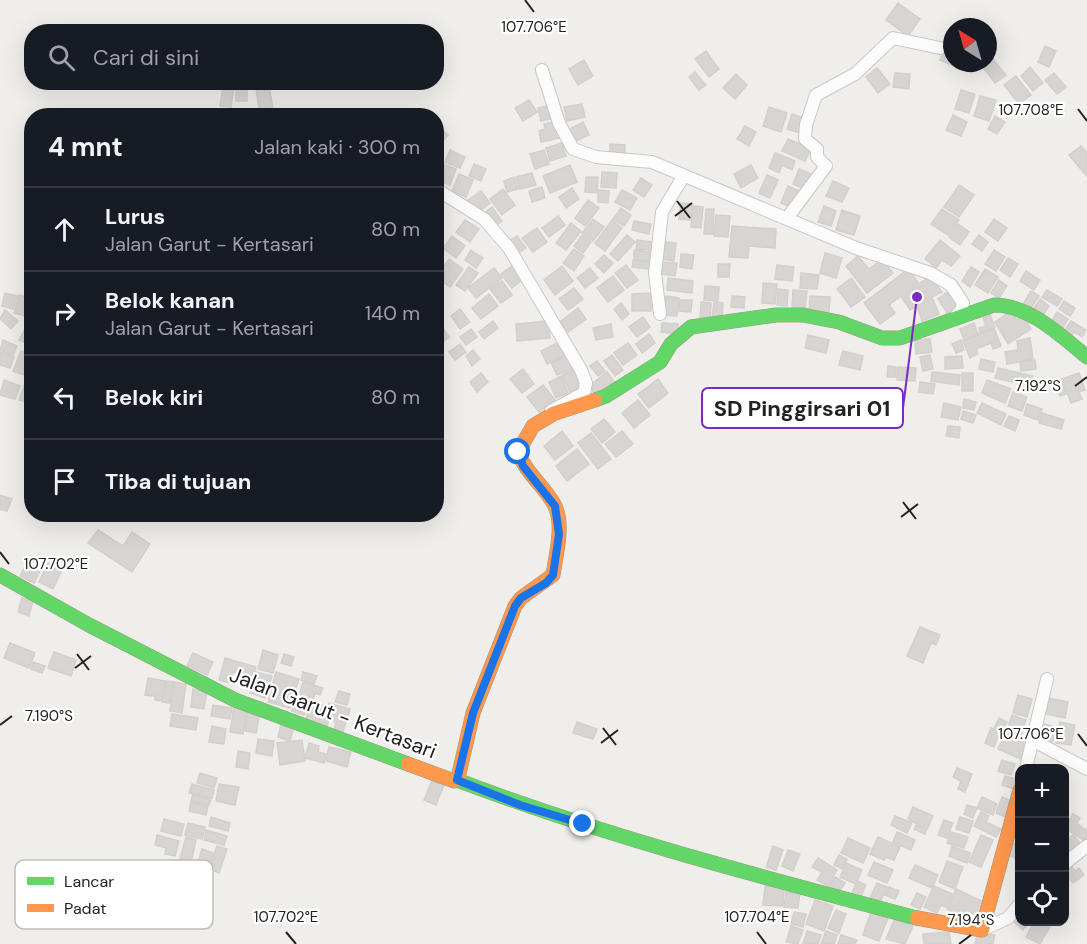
<!DOCTYPE html>
<html lang="id">
<head>
<meta charset="utf-8">
<style>
  body { margin:0; font-family:"DM Sans",sans-serif; background:#242831; color:#f1f3f6 }
  .controls { position:absolute; right:18px; bottom:18px; display:grid; overflow:hidden; border-radius:12px; box-shadow:0 6px 24px #0002 }
  .controls button { width:54px; height:54px; display:grid; place-items:center; padding:0; border:0; border-bottom:2px solid #363941; background:#171b24; color:#f1f3f6; font:30px sans-serif }
  .compass { position:absolute; left:943px; top:18px; width:54px; height:54px; border-radius:50%; background:#171b24; box-shadow:0 6px 24px #0002; rotate:323deg }
  .stop { position:absolute; width:18px; height:18px; margin:-14px; border:4px solid #1a73e8; border-radius:50%; background:#fff }
  .stop.end { background:#1a73e8; border-color:#fff; box-shadow:0 2px 6px #0008 }
  .list { margin:0; padding:0; list-style:none }
  h2 { display:flex; justify-content:space-between; align-items:center; height:78px; margin:0; padding:0 24px; font-size:26px }
  h2 small { font-size:20px; font-weight:400; color:#9ea1a6 }
  .list li { display:grid; grid-template-columns:39px 1fr auto; gap:18px; align-items:center; box-sizing:border-box; height:84px; padding:0 24px; border-top:2px solid #363941 }
  .list b { display:block; font-size:22px; white-space:nowrap }
  .list p { margin:0; font-size:20px; white-space:nowrap; color:#9ea1a6 }
  .list em { font-size:20px; font-style:normal; color:#9ea1a6 }
  .icon { flex:none; width:33px; height:33px; fill:none; stroke:currentColor; stroke-width:2; stroke-linecap:round; stroke-linejoin:round }
  .map { position:relative; flex:none; width:1087px; height:944px; overflow:hidden }
  .search { position:absolute; background:#171b24; box-shadow:0 6px 24px #0002; left:24px; top:24px; width:420px; height:66px; display:flex; align-items:center; gap:15px; box-sizing:border-box; padding:0 21px; border-radius:24px; color:#9ea1a6; font-size:22px }
  .panel { position:absolute; background:#171b24; box-shadow:0 6px 24px #0002; left:24px; top:108px; width:420px; height:414px; border-radius:24px }
  .map>svg:first-child { display:block }
  .building { fill:#d7d4d2; stroke:#d3d0cc; stroke-width:1.5 }
  .lines { fill:none; stroke-linecap:round; stroke-linejoin:round }
  .street-casing { stroke:#c9c8c7; stroke-width:14 }
  .fast-casing { stroke:#999a82; stroke-width:15 }
  .slow-casing { stroke:#999a82; stroke-width:15 }
  .street { stroke:#fdfcfc; stroke-width:12 }
  .fast { stroke:#63d668; stroke-width:14 }
  .slow { stroke:#ff974d; stroke-width:14 }
  .route { stroke:#1a73e8; stroke-width:8 }
  .ticks { fill:none; stroke:#222; stroke-width:2 }
  .labels { text-anchor:middle; stroke-width:4.5; stroke-linejoin:round; paint-order:stroke }
  .street-label { font-size:21px; fill:#222; stroke:#fff }
  .key { fill:#fff; stroke:#bdbdbd; stroke-width:1.5 }
  .key-label { font-size:16px; fill:#222 }
  .ticks-label { font-size:15px; text-anchor:middle; fill:#222; stroke:#fff; stroke-width:4.5; stroke-linejoin:round; paint-order:stroke }
  .leader { fill:none; stroke:#7b2cbf; stroke-width:2 }
  .callout-dot { fill:#7b2cbf; stroke:#fff; stroke-width:2 }
  .callout { fill:#fff; stroke:#7b2cbf; stroke-width:2 }
  .callout-label { font-size:22px; text-anchor:middle; font-weight:bold; fill:#222 }
</style>
</head>
<body>
<div class="map">
<svg width="1087" height="944" viewBox="0 0 1087 944">
  <rect width="100%" height="100%" fill="#f0eeeb"/>
  <g class="building">
    <polygon points="898,3 920,19 908,36 886,20"/>
    <polygon points="950,37 952,38 952,63 957,63 956,67 940,60"/>
    <polygon points="1045,46 1056,51 1049,67 1038,62"/>
    <polygon points="706,51 719,69 709,77 695,59"/>
    <polygon points="991,57 1006,75 995,83 981,65 988,63"/>
    <polygon points="584,60 593,76 578,85 569,69"/>
    <polygon points="961,63 976,63 972,73 959,68"/>
    <polygon points="1030,67 1043,83 1033,91 1021,76"/>
    <polygon points="877,68 890,84 878,93 866,77"/>
    <polygon points="695,72 706,85 699,90 689,77"/>
    <polygon points="895,73 910,74 909,89 893,87"/>
    <polygon points="1054,73 1066,87 1057,94 1045,80"/>
    <polygon points="736,74 747,85 735,99 723,88"/>
    <polygon points="1016,76 1031,95 1019,104 1004,85"/>
    <polygon points="255,82 268,82 274,113 260,115"/>
    <polygon points="223,86 234,87 231,107 220,106"/>
    <rect x="236" y="89" width="11" height="12"/>
    <polygon points="961,90 975,94 969,113 955,109"/>
    <polygon points="980,96 996,100 989,121 974,116"/>
    <polygon points="529,100 537,112 523,121 515,108"/>
    <polygon points="582,104 585,117 567,121 564,107"/>
    <polygon points="551,105 554,118 541,121 538,108"/>
    <polygon points="769,107 787,113 781,132 763,126"/>
    <polygon points="792,114 804,118 800,133 787,129"/>
    <polygon points="953,115 967,122 961,136 946,130"/>
    <polygon points="995,116 1005,122 997,134 988,129"/>
    <polygon points="557,121 560,138 541,142 539,131 545,129 544,124"/>
    <polygon points="583,122 589,135 572,143 566,131"/>
    <polygon points="436,124 448,135 438,146 436,144"/>
    <polygon points="745,126 756,132 749,146 737,139"/>
    <polygon points="788,139 811,149 805,161 782,151"/>
    <polygon points="562,143 566,156 550,161 546,148"/>
    <polygon points="610,144 625,145 625,156 610,155"/>
    <polygon points="1081,146 1087,153 1086,175 1069,155"/>
    <polygon points="450,150 465,157 460,168 445,162"/>
    <polygon points="544,150 549,164 535,169 530,154"/>
    <polygon points="775,153 795,161 792,170 782,165 779,173 769,168"/>
    <polygon points="443,164 456,169 450,185 436,179"/>
    <polygon points="474,164 486,169 481,181 469,176"/>
    <polygon points="570,165 577,182 550,193 543,176"/>
    <polygon points="751,165 758,178 741,188 734,174"/>
    <polygon points="799,169 811,174 805,189 793,184"/>
    <polygon points="602,172 617,173 616,188 601,187"/>
    <polygon points="532,173 536,185 520,189 516,177"/>
    <polygon points="459,174 473,180 466,197 452,191"/>
    <polygon points="767,175 778,180 770,198 759,193"/>
    <polygon points="514,177 518,189 507,192 504,181"/>
    <polygon points="586,177 598,177 597,193 585,192"/>
    <polygon points="641,178 652,185 644,197 633,190"/>
    <polygon points="833,181 849,188 842,202 826,196"/>
    <polygon points="959,185 974,195 959,217 944,207"/>
    <polygon points="788,186 799,191 792,207 781,203"/>
    <polygon points="542,187 545,198 532,202 529,191"/>
    <polygon points="572,188 579,199 566,208 559,197"/>
    <polygon points="503,189 515,205 502,215 490,199"/>
    <polygon points="598,190 609,191 608,203 598,202"/>
    <polygon points="622,190 637,198 630,210 615,202"/>
    <polygon points="481,191 490,203 477,213 467,201"/>
    <polygon points="588,200 599,208 585,226 575,218"/>
    <polygon points="681,203 692,204 691,220 679,219"/>
    <polygon points="693,206 703,207 701,228 691,227"/>
    <polygon points="824,206 836,211 831,226 818,222"/>
    <polygon points="492,207 502,221 495,226 484,213"/>
    <polygon points="621,208 631,215 624,226 613,219"/>
    <polygon points="706,209 714,209 713,234 704,234"/>
    <polygon points="942,209 959,220 948,235 931,224"/>
    <polygon points="842,210 860,216 854,235 836,230"/>
    <polygon points="716,215 730,216 728,237 714,236"/>
    <polygon points="558,216 565,225 549,237 542,228"/>
    <polygon points="593,219 604,227 593,241 582,233"/>
    <polygon points="994,219 1007,228 998,241 985,232"/>
    <polygon points="465,220 479,229 470,242 456,232"/>
    <polygon points="612,220 622,228 605,251 595,243"/>
    <polygon points="634,221 651,224 649,234 632,230"/>
    <polygon points="571,223 581,231 566,250 556,243"/>
    <polygon points="958,224 969,232 960,245 949,237"/>
    <polygon points="732,226 776,229 775,248 749,246 748,258 729,257"/>
    <polygon points="537,228 547,242 533,252 522,238"/>
    <polygon points="582,235 591,242 583,253 574,246"/>
    <polygon points="627,235 635,242 618,261 610,254"/>
    <polygon points="979,235 988,242 982,251 972,244"/>
    <polygon points="452,236 465,246 456,258 443,248"/>
    <polygon points="517,236 526,248 517,254 508,242"/>
    <polygon points="637,240 652,242 651,250 636,249"/>
    <polygon points="940,240 960,256 951,266 942,260 936,268 925,259"/>
    <polygon points="663,242 676,243 674,261 661,259"/>
    <polygon points="574,249 584,256 574,271 563,263"/>
    <polygon points="471,250 483,258 476,268 465,260"/>
    <polygon points="634,250 650,252 649,261 634,259"/>
    <polygon points="994,250 1005,257 996,271 985,264"/>
    <polygon points="825,253 842,258 836,278 820,273"/>
    <polygon points="681,254 694,255 692,269 680,267"/>
    <polygon points="604,255 613,263 604,273 595,264"/>
    <polygon points="858,256 869,269 882,259 893,273 867,293 846,266"/>
    <polygon points="1008,258 1018,264 1010,277 1000,270"/>
    <polygon points="449,259 463,269 450,287 436,277"/>
    <polygon points="633,260 650,262 649,269 632,267"/>
    <polygon points="662,262 677,263 675,276 661,274"/>
    <polygon points="718,264 730,264 729,277 718,277"/>
    <polygon points="626,265 638,280 627,288 615,273"/>
    <polygon points="777,265 794,267 792,281 775,279"/>
    <polygon points="512,266 522,280 512,288 501,274"/>
    <polygon points="562,266 573,281 555,295 544,280"/>
    <polygon points="469,267 478,273 465,291 456,285"/>
    <polygon points="971,267 979,272 970,287 962,281"/>
    <polygon points="494,268 502,278 476,298 468,288"/>
    <polygon points="590,268 598,278 585,288 577,278"/>
    <polygon points="908,269 919,284 930,276 942,292 932,297 939,314 922,321 917,306 910,310 901,296 889,305 895,313 880,324 864,303"/>
    <polygon points="985,269 998,277 988,293 975,285"/>
    <polygon points="1026,271 1040,280 1034,290 1020,281"/>
    <polygon points="801,273 819,275 817,289 800,288"/>
    <polygon points="613,276 624,290 608,302 597,288"/>
    <polygon points="668,278 693,281 692,293 667,290"/>
    <polygon points="851,278 865,297 851,307 837,289"/>
    <polygon points="999,280 1007,286 999,298 991,293"/>
    <polygon points="502,281 512,295 501,303 490,289"/>
    <polygon points="763,283 777,284 775,304 762,303"/>
    <polygon points="705,286 719,287 718,301 704,300"/>
    <polygon points="574,288 583,299 568,310 559,299"/>
    <polygon points="778,289 788,290 787,306 777,305"/>
    <polygon points="793,290 807,291 805,310 792,308"/>
    <polygon points="950,290 960,304 947,313 938,299"/>
    <polygon points="1047,290 1062,299 1057,306 1042,297"/>
    <polygon points="1031,291 1039,296 1029,311 1022,306"/>
    <polygon points="5,293 17,296 13,309 2,306"/>
    <polygon points="651,293 651,311 632,311 632,294"/>
    <polygon points="489,294 498,306 481,319 472,308"/>
    <polygon points="19,295 30,298 25,316 14,313"/>
    <polygon points="666,296 679,298 677,316 664,315"/>
    <polygon points="732,296 745,297 744,308 731,307"/>
    <polygon points="810,296 830,297 829,314 809,313"/>
    <polygon points="1040,299 1049,306 1042,317 1032,311"/>
    <polygon points="680,300 692,300 691,312 679,311"/>
    <polygon points="1064,301 1075,308 1070,316 1059,309"/>
    <polygon points="701,302 711,303 710,321 700,320"/>
    <polygon points="714,302 723,303 722,320 712,320"/>
    <polygon points="621,303 629,314 622,320 614,309"/>
    <polygon points="578,308 586,319 568,332 560,322"/>
    <polygon points="460,309 470,322 460,329 451,316"/>
    <polygon points="5,310 18,321 11,329 0,319"/>
    <polygon points="1011,311 1016,319 1023,315 1031,329 1008,344 995,322"/>
    <polygon points="1057,312 1068,319 1061,331 1050,324"/>
    <polygon points="990,315 995,327 980,333 979,328 986,326 983,318"/>
    <polygon points="643,317 650,327 637,337 629,327"/>
    <polygon points="493,321 498,328 484,339 479,332"/>
    <polygon points="548,321 550,338 517,341 516,324"/>
    <polygon points="1071,321 1086,330 1082,337 1074,332 1070,339 1062,334"/>
    <polygon points="662,323 678,324 677,334 661,332"/>
    <polygon points="974,323 978,334 964,340 960,329"/>
    <polygon points="611,324 613,337 596,340 593,328"/>
    <polygon points="442,327 449,337 443,342 436,334"/>
    <polygon points="994,328 1001,346 993,349 991,343 976,349 978,354 970,358 963,341"/>
    <polygon points="471,329 477,337 466,345 460,337"/>
    <polygon points="24,331 32,335 32,346 19,340"/>
    <polygon points="649,334 655,343 642,353 636,344"/>
    <polygon points="808,335 829,340 826,353 805,348"/>
    <polygon points="1030,338 1033,359 1007,364 1005,352 1018,350 1017,341"/>
    <polygon points="930,339 932,352 916,354 915,340"/>
    <polygon points="3,340 17,346 13,355 0,350"/>
    <polygon points="961,340 964,350 956,353 952,344"/>
    <polygon points="559,342 565,356 547,364 541,351"/>
    <polygon points="628,343 637,355 623,365 614,353"/>
    <polygon points="460,344 466,352 455,360 449,352"/>
    <polygon points="473,350 480,359 472,366 466,356"/>
    <polygon points="21,351 32,355 32,374 28,373 27,376 13,371"/>
    <polygon points="843,351 863,356 860,370 839,365"/>
    <polygon points="0,352 14,357 10,368 0,365"/>
    <polygon points="612,355 623,370 615,376 604,361"/>
    <polygon points="930,355 933,369 923,371 920,357"/>
    <polygon points="569,356 574,368 557,375 551,363"/>
    <polygon points="962,356 963,368 945,369 945,357"/>
    <polygon points="981,359 995,362 993,372 979,369"/>
    <polygon points="1035,360 1036,369 1021,371 1020,362"/>
    <polygon points="597,361 605,371 598,376 590,366"/>
    <polygon points="888,366 896,367 896,377 887,377"/>
    <polygon points="898,367 916,368 915,381 897,380"/>
    <polygon points="998,368 1033,376 1031,386 995,378"/>
    <polygon points="523,369 534,384 522,393 510,379"/>
    <polygon points="575,369 582,387 570,392 562,375"/>
    <polygon points="607,372 616,384 598,397 589,386"/>
    <polygon points="932,372 960,375 959,385 931,381"/>
    <polygon points="481,373 488,382 477,392 470,382"/>
    <rect x="962" y="373" width="11" height="18"/>
    <polygon points="1079,373 1085,390 1079,392 1082,399 1071,403 1062,379"/>
    <polygon points="561,376 568,393 556,398 549,382"/>
    <polygon points="658,379 668,393 649,408 638,394"/>
    <polygon points="4,380 20,386 15,399 0,395"/>
    <polygon points="987,380 1011,389 1005,403 982,393"/>
    <polygon points="1062,380 1066,394 1060,396 1055,382"/>
    <polygon points="26,381 32,383 30,403 19,400"/>
    <polygon points="920,382 935,384 933,394 919,392"/>
    <polygon points="543,385 555,400 539,412 527,397"/>
    <polygon points="1013,392 1027,397 1022,411 1008,406"/>
    <polygon points="964,399 976,402 974,410 963,408"/>
    <polygon points="638,400 650,415 634,428 622,413"/>
    <polygon points="944,403 961,407 958,420 941,417"/>
    <polygon points="982,403 1006,414 1001,425 977,413"/>
    <polygon points="1027,404 1042,409 1038,420 1024,415"/>
    <polygon points="963,411 976,415 973,423 961,419"/>
    <polygon points="1042,413 1064,420 1061,429 1039,423"/>
    <polygon points="1009,416 1019,420 1015,431 1004,426"/>
    <polygon points="604,419 615,432 602,443 591,429"/>
    <polygon points="948,426 960,427 959,438 946,436"/>
    <polygon points="562,431 573,446 555,460 544,446"/>
    <polygon points="622,431 633,444 616,457 605,444"/>
    <polygon points="591,433 611,459 598,469 578,443"/>
    <polygon points="577,449 589,464 567,481 556,466"/>
    <polygon points="0,495 12,499 7,511 0,509"/>
    <polygon points="98,530 123,546 132,532 150,544 132,572 88,543"/>
    <polygon points="27,562 41,569 34,583 20,576"/>
    <polygon points="48,563 62,570 53,589 39,582"/>
    <polygon points="22,598 33,601 29,616 18,612"/>
    <polygon points="920,627 940,635 936,645 931,643 923,663 907,656"/>
    <polygon points="10,643 35,653 29,668 4,658"/>
    <polygon points="263,650 278,655 273,673 258,669"/>
    <polygon points="54,652 76,660 71,676 48,668"/>
    <polygon points="193,653 213,662 207,675 187,666"/>
    <polygon points="284,654 294,657 291,666 281,663"/>
    <polygon points="225,658 256,667 249,689 240,686 243,675 233,672 230,683 219,680"/>
    <polygon points="33,662 45,666 42,673 31,669"/>
    <polygon points="256,672 272,676 265,698 250,693"/>
    <polygon points="276,672 299,679 290,708 268,702"/>
    <polygon points="303,672 317,676 314,684 301,680"/>
    <polygon points="148,678 165,681 162,701 155,700 155,696 145,695"/>
    <polygon points="166,681 174,682 170,703 162,702"/>
    <polygon points="174,682 186,684 182,713 170,711"/>
    <polygon points="303,682 323,688 320,695 315,693 313,700 299,696"/>
    <polygon points="193,689 207,691 204,709 191,707"/>
    <polygon points="339,691 350,694 347,705 335,702"/>
    <polygon points="1018,695 1032,699 1027,717 1013,713"/>
    <polygon points="296,697 308,701 304,715 292,711"/>
    <polygon points="1049,698 1068,702 1065,718 1046,714"/>
    <polygon points="311,701 326,706 323,715 330,717 326,729 305,722"/>
    <polygon points="329,703 350,709 343,732 334,730 336,722 330,720 331,716 326,715"/>
    <polygon points="213,705 232,708 230,719 211,716"/>
    <polygon points="234,707 247,709 243,734 230,732"/>
    <polygon points="248,711 260,713 256,733 245,731"/>
    <polygon points="172,714 198,718 196,730 170,726"/>
    <polygon points="1012,715 1026,720 1021,736 1007,730"/>
    <polygon points="999,718 1007,722 1003,732 994,728"/>
    <polygon points="282,720 295,723 290,741 278,737"/>
    <polygon points="577,722 597,729 593,739 573,733"/>
    <polygon points="1060,722 1075,725 1071,745 1056,743"/>
    <polygon points="1044,724 1056,727 1053,742 1041,740"/>
    <polygon points="212,726 226,729 224,744 209,742"/>
    <polygon points="991,728 1000,732 994,747 985,743"/>
    <polygon points="1005,733 1031,743 1023,760 998,749"/>
    <polygon points="258,739 274,741 272,756 256,753"/>
    <polygon points="302,740 305,761 280,765 277,743"/>
    <polygon points="309,743 319,746 318,752 326,754 324,763 305,758"/>
    <polygon points="329,747 351,752 347,767 326,761"/>
    <polygon points="238,751 250,753 248,769 236,767"/>
    <polygon points="1002,760 1015,764 1011,775 998,771"/>
    <polygon points="957,768 972,774 965,792 958,789 961,781 953,777"/>
    <polygon points="200,773 217,778 214,788 197,783"/>
    <polygon points="1005,776 1020,780 1017,790 1002,785"/>
    <polygon points="433,778 445,783 436,805 424,800"/>
    <polygon points="192,784 214,790 212,798 189,793"/>
    <polygon points="219,784 239,787 235,805 216,801"/>
    <polygon points="193,794 211,799 209,805 191,801"/>
    <polygon points="982,797 997,804 993,815 977,808"/>
    <polygon points="1002,797 1014,802 1008,818 996,813"/>
    <polygon points="191,802 208,806 206,815 189,811"/>
    <polygon points="967,805 977,808 973,818 964,814"/>
    <polygon points="913,807 933,816 925,834 914,829 917,824 908,819"/>
    <polygon points="981,812 989,816 986,822 1001,829 996,837 974,826"/>
    <polygon points="1073,814 1080,818 1077,824 1087,830 1086,842 1065,828"/>
    <polygon points="895,816 912,823 907,833 891,825"/>
    <polygon points="211,817 230,823 228,831 209,826"/>
    <polygon points="960,817 973,821 969,833 956,829"/>
    <polygon points="164,819 184,824 181,836 161,831"/>
    <polygon points="944,820 953,823 947,838 938,835"/>
    <polygon points="188,823 205,827 202,839 185,835"/>
    <polygon points="206,830 227,836 224,845 204,840"/>
    <polygon points="897,832 915,840 911,850 893,842"/>
    <polygon points="951,832 968,837 964,848 947,843"/>
    <polygon points="157,835 179,841 175,856 165,854 166,848 155,845"/>
    <polygon points="981,835 993,840 981,867 969,862"/>
    <polygon points="1073,835 1080,843 1067,854 1064,842"/>
    <polygon points="186,837 196,840 191,862 180,859"/>
    <polygon points="878,837 900,847 894,860 886,857 884,860 870,854"/>
    <polygon points="848,838 870,848 863,863 841,853"/>
    <polygon points="1010,842 1020,846 1020,860 1005,854"/>
    <polygon points="217,846 227,849 219,873 209,869"/>
    <polygon points="773,846 783,850 776,870 766,867"/>
    <polygon points="952,846 970,853 967,863 949,856"/>
    <polygon points="202,849 213,853 208,869 197,866"/>
    <polygon points="788,850 800,854 793,871 782,866"/>
    <polygon points="839,855 847,859 842,869 834,865"/>
    <polygon points="818,858 837,870 828,886 817,880 822,872 812,867"/>
    <polygon points="947,861 963,867 955,889 939,882"/>
    <polygon points="874,862 893,870 887,883 868,875"/>
    <polygon points="846,863 862,870 856,884 840,877"/>
    <polygon points="1069,863 1075,871 1079,868 1084,875 1073,883 1064,872 1064,866"/>
    <polygon points="915,865 938,875 932,888 909,878"/>
    <polygon points="835,877 845,883 839,892 829,887"/>
    <polygon points="857,881 866,885 860,899 851,895"/>
    <polygon points="877,883 887,887 880,902 870,898"/>
    <polygon points="765,886 784,887 783,906 763,905"/>
    <polygon points="934,886 952,894 946,907 941,905 937,913 924,907"/>
    <polygon points="889,887 899,891 895,899 885,895"/>
    <polygon points="956,889 984,902 978,916 971,913 968,919 961,915 958,924 950,920 953,912 947,909"/>
    <polygon points="786,892 800,893 798,908 784,907"/>
    <polygon points="917,893 926,897 920,909 911,905"/>
    <polygon points="815,900 833,906 824,931 806,924"/>
    <polygon points="836,910 846,914 839,933 828,928"/>
    <polygon points="794,912 806,914 803,927 791,924"/>
    <polygon points="871,912 888,918 879,941 863,935"/>
    <polygon points="1020,913 1020,922 1030,922 1023,930 1013,921"/>
    <polygon points="895,918 913,926 905,944 886,939"/>
    <polygon points="1034,922 1052,923 1040,944 1026,937"/>
    <polygon points="791,926 803,930 798,944 786,942"/>
    <polygon points="807,931 821,935 818,944 803,943"/>
    <polygon points="826,931 837,935 834,944 821,944"/>
    <polygon points="949,932 951,944 924,944 923,934"/>
    <polygon points="978,932 995,935 993,944 975,944"/>
    <polygon points="841,935 857,940 855,944 838,944"/>
  </g>
  <g class="lines">
    <defs>
      <g id="street">
        <polyline points="542,70 559,123 573,149 596,157 652,162 856,248 930,273 951,285 963,303 961,311 953,319"/>
        <polyline points="436,189 484,219 509,248 581,370 586,383 584,393 551,411"/>
        <polyline points="787,218 826,166 817,157 817,149 805,139 806,125 816,95 855,74 893,38 940,48"/>
        <polyline points="660,314 655,273 662,212 683,177"/>
        <polyline points="1034,741 1087,769"/>
        <polyline points="1026,768 1047,679"/>
        <polyline points="1064,864 1087,846"/>
        <polyline points="982,930 1008,918 1020,904"/>
      </g>
      <g id="fast">
        <path d="M595 400 606 396 660 362 671 344 691 327 776 315H803L839 322 882 338H900L994 305C1030 305 1061 336 1087 357"/>
        <polyline points="0,575 89,625 235,700 408,764"/>
        <path d="M457 780C607 837 762 877 917 918"/>
      </g>
      <g id="slow">
        <path d="M408 764 454 781 458 778 473 713 515 606 521 598 553 575C556 554 564 526 555 506 545 486 526 474 518 452L533 426 553 414 595 400"/>
        <polyline points="917,918 982,930 1020,790"/>
      </g>
    </defs>
    <use href="#street" class="street-casing"/>
    <use href="#fast" class="fast-casing"/>
    <use href="#slow" class="slow-casing"/>
    <use href="#street" class="street"/>
    <use href="#fast" class="fast"/>
    <use href="#slow" class="slow"/>
  </g>
  <g class="lines">
    <polyline class="route" points="518,452 523,466 555,506 559,534 553,575 546,583 521,598 515,606 473,713 457,780 520,805 583,824"/>
  </g>
  <path class="ticks" d="M525 0 534 12M1078 109 1087 121M677 201 690 218M675 216 692 203M1075 386 1087 377M903 502 916 519M901 517 918 504M0 552 9 564M77 654 89 670M75 668 91 656M0 725 12 716M603 728 616 745M1078 734 1087 746M601 743 618 730M286 932 296 944M757 932 766 944M959 944 971 935"/>
  <g class="labels">
    <g class="street-label">
      <text transform="translate(333 713) rotate(21)" y="7">Jalan Garut - Kertasari</text>
    </g>
  </g>
  <rect x="15" y="860" width="198" height="69" rx="9" class="key"/>
  <rect x="27" y="877" width="27" height="8" fill="#63d668"/>
  <rect x="27" y="904" width="27" height="8" fill="#ff974d"/>
  <g class="key-label">
    <text x="64" y="887">Lancar</text>
    <text x="64" y="914">Padat</text>
  </g>
  <g class="ticks-label">
    <text x="534" y="32">107.706°E</text>
    <text x="1031" y="115">107.708°E</text>
    <text x="1038" y="391">7.192°S</text>
    <text x="56" y="569">107.702°E</text>
    <text x="49" y="721">7.190°S</text>
    <text x="1031" y="739">107.706°E</text>
    <text x="286" y="922">107.702°E</text>
    <text x="757" y="922">107.704°E</text>
    <text x="971" y="925">7.194°S</text>
  </g>
  <path class="leader" d="M917 297L903 408"/>
  <circle class="callout-dot" cx="917" cy="297" r="6"/>
  <rect class="callout" x="702" y="388" width="201" height="40" rx="6"/>
  <g class="callout-label">
    <text x="802" y="416">SD Pinggirsari 01</text>
  </g>
</svg>
<div class="controls">
<button>+</button>
<button>−</button>
<button><svg class="icon" aria-label="locate" viewBox="0 0 24 24"><circle cx="12" cy="12" r="6"/><path d="M12 2v4M12 18v4M2 12h4M18 12h4"/></svg></button>
</div>
<svg class="compass" viewBox="-18 -18 36 36"><path d="M0-13l5 13h-10z" fill="#e53935"/><path d="M0 13l5-13h-10z" fill="#9ea1a6"/></svg>
<div class="stop" style="left:518px;top:452px"></div>
<div class="stop end" style="left:583px;top:824px"></div>
<div class="search"><svg class="icon" aria-label="search" viewBox="0 0 24 24"><circle cx="10" cy="10" r="6"/><path d="M15 15l6 6"/></svg>Cari di sini</div>
<section class="panel">
<h2>4 mnt<small>Jalan kaki · 300 m</small></h2>
<ul class="list">
<li><svg class="icon" aria-label="ahead" viewBox="0 0 24 24"><path d="M12 20V5M6 11l6-6 6 6"/></svg><div><b>Lurus</b><p>Jalan Garut - Kertasari</p></div><em>80 m</em></li>
<li><svg class="icon" aria-label="right" viewBox="0 0 24 24"><path d="M7 20v-9h11M14 6l5 5-5 5"/></svg><div><b>Belok kanan</b><p>Jalan Garut - Kertasari</p></div><em>140 m</em></li>
<li><svg class="icon" aria-label="left" viewBox="0 0 24 24"><path d="M17 20v-9H6M10 6l-5 5 5 5"/></svg><div><b>Belok kiri</b></div><em>80 m</em></li>
<li><svg class="icon" aria-label="arrive" viewBox="0 0 24 24"><path d="M6 21V4h12l-3 4 3 4H6"/></svg><div><b>Tiba di tujuan</b></div></li>
</ul>
</section>
</div>
</body>
</html>
